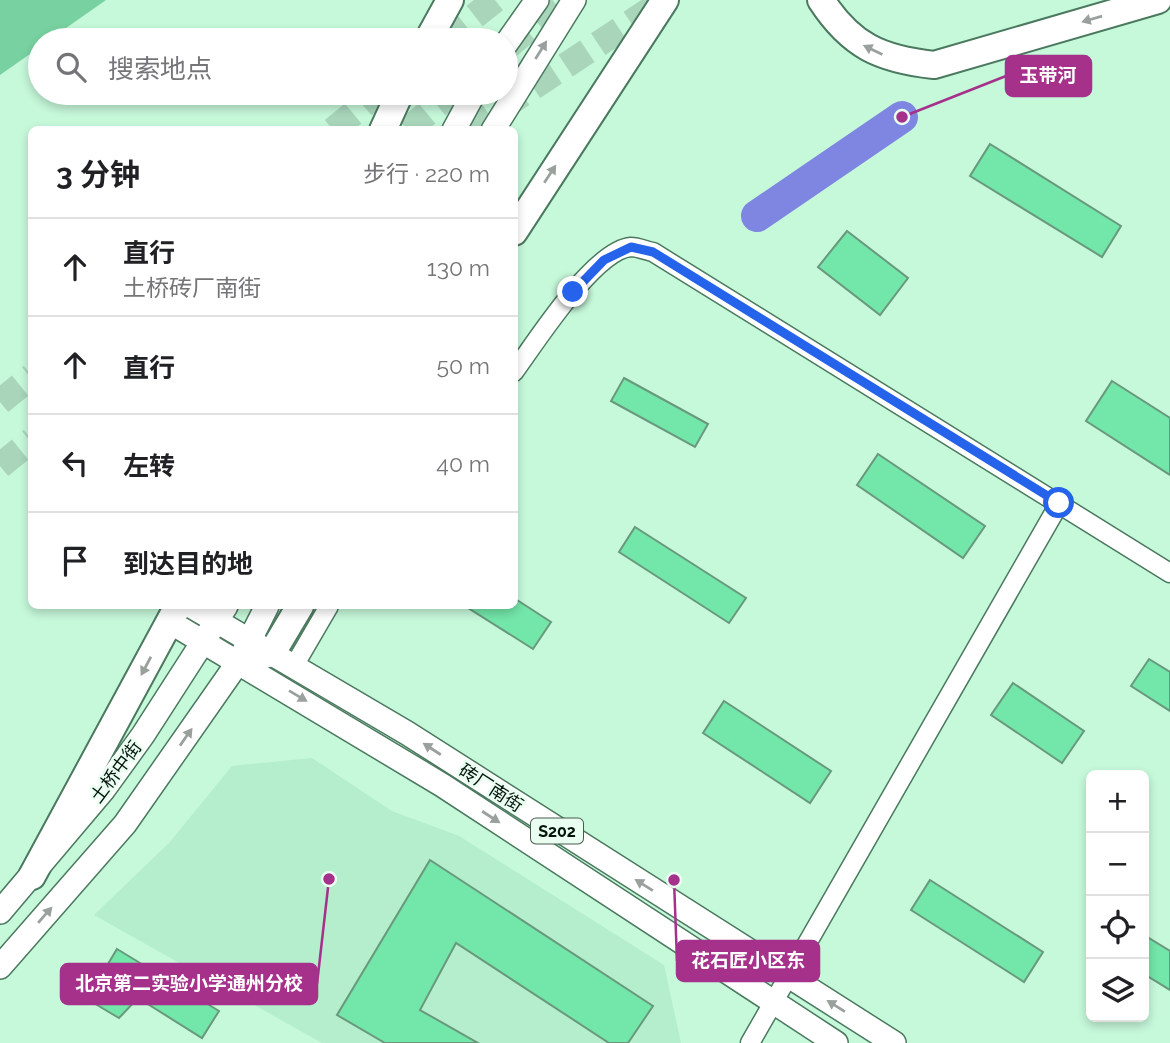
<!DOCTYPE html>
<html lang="zh">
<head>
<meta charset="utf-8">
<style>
  body { margin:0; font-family:Raleway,"Noto Sans SC",sans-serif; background:#f2f2f2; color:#202124 }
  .controls { position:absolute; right:21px; bottom:21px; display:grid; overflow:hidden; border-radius:10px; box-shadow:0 4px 10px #0003 }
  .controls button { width:63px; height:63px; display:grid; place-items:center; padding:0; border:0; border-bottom:2px solid #e0e0e0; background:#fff; color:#202124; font:35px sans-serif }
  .stop { position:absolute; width:21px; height:21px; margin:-16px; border:5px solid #2563eb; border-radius:50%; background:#fff }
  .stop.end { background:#2563eb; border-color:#fff; box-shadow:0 2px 7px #0008 }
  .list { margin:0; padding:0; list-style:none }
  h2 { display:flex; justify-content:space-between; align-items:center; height:91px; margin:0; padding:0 28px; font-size:30px }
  h2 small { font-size:23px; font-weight:400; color:#757577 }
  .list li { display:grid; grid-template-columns:46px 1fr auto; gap:21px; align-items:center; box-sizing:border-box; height:98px; padding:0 28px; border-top:2px solid #e0e0e0 }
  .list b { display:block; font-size:26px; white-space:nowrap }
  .list p { margin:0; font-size:23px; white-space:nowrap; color:#757577 }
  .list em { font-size:23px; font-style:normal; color:#757577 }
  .icon { flex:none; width:38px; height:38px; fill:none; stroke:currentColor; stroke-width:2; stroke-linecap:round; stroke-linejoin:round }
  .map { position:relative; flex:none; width:1170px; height:1043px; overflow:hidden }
  .search { position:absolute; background:#fff; box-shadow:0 4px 10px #0003; left:28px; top:28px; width:490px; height:77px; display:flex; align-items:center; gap:18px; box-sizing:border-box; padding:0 24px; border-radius:38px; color:#757577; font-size:26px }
  .panel { position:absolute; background:#fff; box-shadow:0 4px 10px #0003; left:28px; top:126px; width:490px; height:483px; border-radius:10px }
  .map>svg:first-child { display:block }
  .built { fill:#b4eecc }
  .green { fill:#78d1a0 }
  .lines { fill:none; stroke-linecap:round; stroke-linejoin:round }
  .river { stroke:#7e86e2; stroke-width:32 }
  .building { fill:#73e6a9; stroke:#69997d; stroke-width:2 }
  .highway-tunnel { stroke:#a9d6bb; stroke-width:26; stroke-dasharray:26 13; stroke-linecap:butt }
  .minor-casing { stroke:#4b795f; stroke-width:21 }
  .major-casing { stroke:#4b795f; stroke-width:26 }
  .highway-casing { stroke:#4b795f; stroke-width:30 }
  .minor { stroke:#fff; stroke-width:18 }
  .major { stroke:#fff; stroke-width:23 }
  .highway { stroke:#fff; stroke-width:26 }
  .oneway { fill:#9aa19d }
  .route { stroke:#2563eb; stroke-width:9 }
  .labels { text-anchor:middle; stroke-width:5; stroke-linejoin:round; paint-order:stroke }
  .shield { fill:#e9fdf1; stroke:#485a4f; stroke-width:2 }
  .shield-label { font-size:16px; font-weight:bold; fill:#03140a }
  .street-label { font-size:18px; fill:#03140a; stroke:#e9fdf1 }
  .leader { fill:none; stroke:#a5318b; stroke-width:2.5 }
  .callout-dot { fill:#a5318b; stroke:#e9fdf1; stroke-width:2.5 }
  .callout { fill:#a5318b; stroke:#a5318b; stroke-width:2.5 }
  .callout-label { font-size:19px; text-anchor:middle; font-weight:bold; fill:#fff }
</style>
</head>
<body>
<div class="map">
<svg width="1170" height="1043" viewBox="0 0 1170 1043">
  <rect width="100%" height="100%" fill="#c6f8da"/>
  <polygon class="built" points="312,758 392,811 459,836 664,965 681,1043 322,1043 94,915 169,843 232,766"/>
  <polygon class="green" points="0,0 106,0 49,40 40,40 40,47 0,75"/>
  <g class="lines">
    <polyline class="river" points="757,216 902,117"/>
  </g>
  <g class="building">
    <polygon points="990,144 1121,226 1102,257 970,176"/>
    <polygon points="847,231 908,278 880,315 818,267"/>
    <polygon points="624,378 708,424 695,447 611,401"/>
    <polygon points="1112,381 1170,418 1170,475 1086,421"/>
    <polygon points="878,454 985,526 963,558 857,485"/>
    <polygon points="635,527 746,598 729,623 619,552"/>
    <polygon points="514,598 551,622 533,649 465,606 514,606"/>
    <polygon points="1149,659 1170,672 1170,711 1131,686"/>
    <polygon points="1013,683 1084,731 1062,763 991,715"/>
    <polygon points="724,701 831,771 810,803 703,733"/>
    <polygon points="430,860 653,1006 628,1043 609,1043 456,943 420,1010 478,1043 385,1043 337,1015"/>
    <polygon points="930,880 1043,952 1024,982 911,910"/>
    <polygon points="1144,935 1170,951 1170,990 1144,974"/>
    <polygon points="117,949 219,1011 202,1038 138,998 119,1018 87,999"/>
  </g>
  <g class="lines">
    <g class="highway-tunnel">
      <polyline points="444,40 495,0"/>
      <polyline points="507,47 564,0"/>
      <polyline points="333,130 378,93"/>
      <polyline points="407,130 452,93"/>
      <polyline points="468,130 665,0"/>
      <polyline points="0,402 32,376"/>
      <polyline points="0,466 32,440"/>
    </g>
    <defs>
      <g id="minor">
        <path d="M514 372C536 342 594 250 631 247 638 247 647 251 653 252L1170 573"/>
        <polyline points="294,666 329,606"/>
        <polyline points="750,1043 1059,504"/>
      </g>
      <g id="major">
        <polyline points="506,44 537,0"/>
        <polyline points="454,130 474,93"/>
        <polyline points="493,130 574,0"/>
        <polyline points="191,606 407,733 894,1043"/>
        <polyline points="170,622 442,785 836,1043"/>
        <polyline points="0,912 104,789 143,735 226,606"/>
        <polyline points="0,967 125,824 239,661 267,606"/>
      </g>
      <g id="highway">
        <path d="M821 0C851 46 880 59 934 65L1158 0"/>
        <polyline points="428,40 450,0"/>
        <polyline points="383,130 400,93"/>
        <polyline points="514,232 665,0"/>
        <polyline points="239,661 272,653 300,606"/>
        <polyline points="32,876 178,606"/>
      </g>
    </defs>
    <use href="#minor" class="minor-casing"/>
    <use href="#major" class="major-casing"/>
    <use href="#highway" class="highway-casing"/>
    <use href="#minor" class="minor"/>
    <use href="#major" class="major"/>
    <use href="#highway" class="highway"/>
  </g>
  <defs><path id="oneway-solid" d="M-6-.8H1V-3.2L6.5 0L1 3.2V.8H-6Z" transform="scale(1.75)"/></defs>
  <g class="oneway">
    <use href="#oneway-solid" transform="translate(1092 19) rotate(164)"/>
    <use href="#oneway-solid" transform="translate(541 50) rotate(-58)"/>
    <use href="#oneway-solid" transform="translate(873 50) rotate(-154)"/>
    <use href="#oneway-solid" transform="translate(550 174) rotate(-57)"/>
    <use href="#oneway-solid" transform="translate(146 666) rotate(118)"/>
    <use href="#oneway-solid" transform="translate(298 696) rotate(31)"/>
    <use href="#oneway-solid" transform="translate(186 737) rotate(-55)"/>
    <use href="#oneway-solid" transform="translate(432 749) rotate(-147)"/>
    <use href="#oneway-solid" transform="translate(491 817) rotate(33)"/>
    <use href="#oneway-solid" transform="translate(644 885) rotate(-148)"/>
    <use href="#oneway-solid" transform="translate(45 915) rotate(-49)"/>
    <use href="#oneway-solid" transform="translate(836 1006) rotate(-148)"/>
  </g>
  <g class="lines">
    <polyline class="route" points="573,292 604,260 631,247 653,252 1059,503"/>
  </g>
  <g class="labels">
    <rect class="shield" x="531" y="818.5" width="52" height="25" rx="5"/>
    <g class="shield-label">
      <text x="557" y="837">S202</text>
    </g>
    <g class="street-label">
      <text transform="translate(116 772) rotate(-53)" y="6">土桥中街</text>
      <text transform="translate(491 788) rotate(33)" y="6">砖厂南街</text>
    </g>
  </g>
  <path class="leader" d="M902 117L1006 76M674 880L677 961M329 879L317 984"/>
  <g class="callout-dot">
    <circle cx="902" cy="117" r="7"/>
    <circle cx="674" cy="880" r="7"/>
    <circle cx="329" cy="879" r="7"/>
  </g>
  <g class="callout">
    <rect x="1006" y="56" width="85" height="40" rx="7"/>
    <rect x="677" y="941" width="142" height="40" rx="7"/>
    <rect x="61" y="964" width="256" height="40" rx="7"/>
  </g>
  <g class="callout-label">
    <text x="1048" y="82">玉带河</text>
    <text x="748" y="967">花石匠小区东</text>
    <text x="189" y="990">北京第二实验小学通州分校</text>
  </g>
</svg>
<div class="controls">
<button>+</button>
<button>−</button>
<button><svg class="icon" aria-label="locate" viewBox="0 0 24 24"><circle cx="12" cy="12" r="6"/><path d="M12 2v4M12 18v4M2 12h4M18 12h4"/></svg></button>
<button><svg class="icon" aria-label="layers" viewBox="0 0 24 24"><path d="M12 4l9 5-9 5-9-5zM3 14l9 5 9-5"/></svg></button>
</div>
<div class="stop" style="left:1059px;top:503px"></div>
<div class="stop end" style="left:573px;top:292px"></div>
<div class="search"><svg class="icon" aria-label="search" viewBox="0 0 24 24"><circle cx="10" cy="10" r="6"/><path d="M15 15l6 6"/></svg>搜索地点</div>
<section class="panel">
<h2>3 分钟<small>步行 · 220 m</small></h2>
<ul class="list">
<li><svg class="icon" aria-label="ahead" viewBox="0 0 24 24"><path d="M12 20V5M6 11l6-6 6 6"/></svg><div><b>直行</b><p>土桥砖厂南街</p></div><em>130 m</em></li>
<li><svg class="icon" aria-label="ahead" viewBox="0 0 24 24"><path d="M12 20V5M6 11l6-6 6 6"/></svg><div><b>直行</b></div><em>50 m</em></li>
<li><svg class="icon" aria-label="left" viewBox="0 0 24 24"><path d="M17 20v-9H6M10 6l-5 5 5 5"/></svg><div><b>左转</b></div><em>40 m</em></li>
<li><svg class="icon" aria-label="arrive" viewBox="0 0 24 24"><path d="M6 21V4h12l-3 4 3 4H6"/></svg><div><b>到达目的地</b></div></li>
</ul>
</section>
</div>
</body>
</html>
